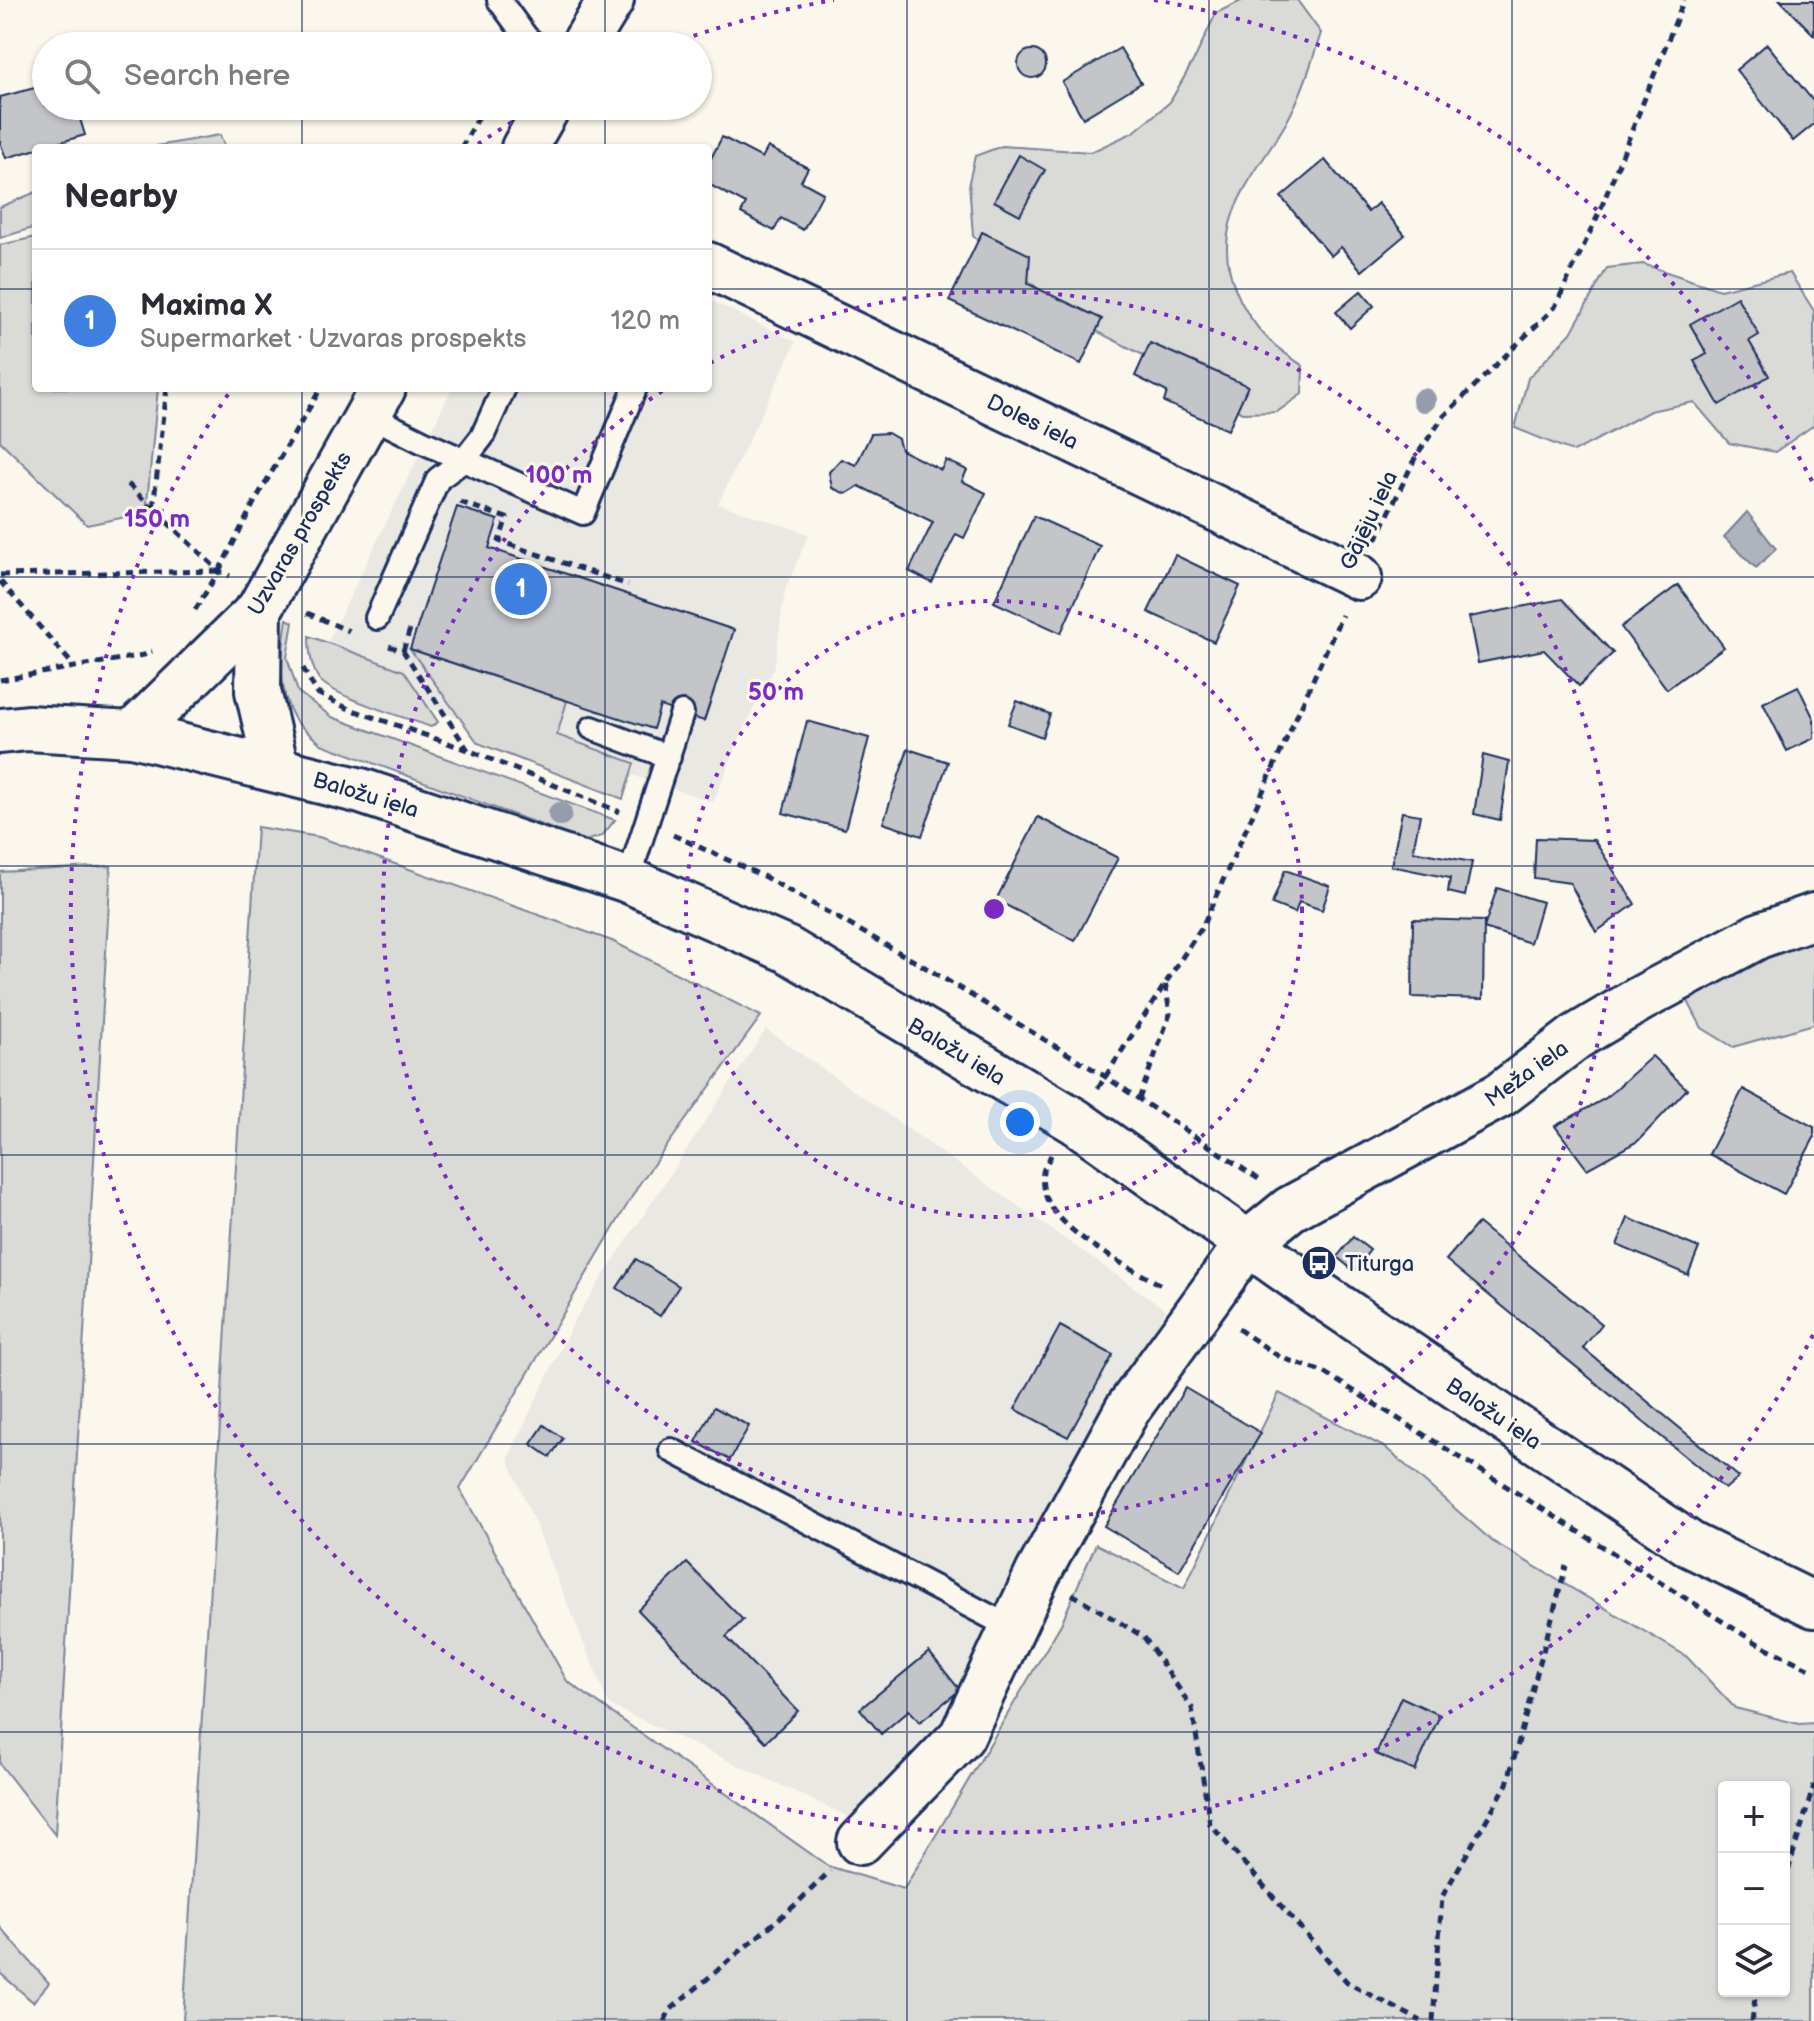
<!DOCTYPE html>
<html lang="en">
<head>
<meta charset="utf-8">
<style>
  body { margin:0; font-family:"Balsamiq Sans",sans-serif; background:#f2f2f3; color:#2b2b33 }
  .controls { position:absolute; right:24px; bottom:24px; display:grid; overflow:hidden; border-radius:8px; box-shadow:0 2px 6px #0004 }
  .controls button { width:72px; height:72px; display:grid; place-items:center; padding:0; border:0; border-bottom:2px solid #e1e1e2; background:#fff; color:#2b2b33; font:40px sans-serif }
  .you { position:absolute; left:1020px; top:1122px; width:28px; height:28px; margin:-20px; border:6px solid #fff; border-radius:50%; background:#1a73e8; box-shadow:0 0 0 12px #1a73e833 }
  .badge { display:grid; place-items:center; width:52px; height:52px; border-radius:50%; background:#ea580c; color:#fff; font-size:26px; font-weight:700 }
  .pin { position:absolute; translate:-50% -50%; border:4px solid #fff; box-shadow:0 2px 8px #0006 }
  .list { margin:0; padding:0; list-style:none }
  h2 { display:flex; justify-content:space-between; align-items:center; height:104px; margin:0; padding:0 32px; font-size:34px }
  h2 small { font-size:26px; font-weight:400; color:#7c7c81 }
  .list li { display:grid; grid-template-columns:52px 1fr auto; gap:24px; align-items:center; box-sizing:border-box; height:144px; padding:0 32px; border-top:2px solid #e1e1e2 }
  .list b { display:block; font-size:30px; white-space:nowrap }
  .list p { margin:0; font-size:26px; white-space:nowrap; color:#7c7c81 }
  .list em { font-size:26px; font-style:normal; color:#7c7c81 }
  .icon { flex:none; width:44px; height:44px; fill:none; stroke:currentColor; stroke-width:2; stroke-linecap:round; stroke-linejoin:round }
  .map { position:relative; flex:none; width:1814px; height:2021px; overflow:hidden }
  .search { position:absolute; background:#fff; box-shadow:0 2px 6px #0004; left:32px; top:32px; width:680px; height:88px; display:flex; align-items:center; gap:20px; box-sizing:border-box; padding:0 28px; border-radius:44px; color:#7c7c81; font-size:30px }
  .panel { position:absolute; background:#fff; box-shadow:0 2px 6px #0004; left:32px; top:144px; width:680px; height:248px; border-radius:8px }
  .map>svg:first-child { display:block }
  .built { fill:#eae8e2 }
  .green { fill:#dadad7; stroke:#7a849a; stroke-width:2; fill-rule:evenodd }
  .water { fill:#afb3bb; stroke:#747e96; stroke-width:2 }
  .building { fill:#c3c5c9; stroke:#1b2f5e; stroke-width:2 }
  .lines { fill:none; stroke-linecap:round; stroke-linejoin:round }
  .lane-casing { stroke:#1b2f5e; stroke-width:28 }
  .street-casing { stroke:#1b2f5e; stroke-width:50 }
  .secondary-casing { stroke:#1b2f5e; stroke-width:50 }
  .path { stroke:#1b2f5e; stroke-width:5; stroke-dasharray:8 6; stroke-linecap:butt }
  .lane { stroke:#fbf7ec; stroke-width:22 }
  .street { stroke:#fbf7ec; stroke-width:44 }
  .secondary { stroke:#fbf7ec; stroke-width:44 }
  .tree { fill:#959cab }
  .grid { fill:none; stroke:#1b2f5e; stroke-width:2; stroke-opacity:0.55 }
  .ring { fill:none; stroke:#7b2cbf; stroke-width:4; stroke-dasharray:4 8 }
  .labels { text-anchor:middle; stroke-width:6; stroke-linejoin:round; paint-order:stroke }
  .street-label { font-size:22px; fill:#1b2f5e; stroke:#fbf7ec }
  .poi-label { font-size:22px; fill:#1b2f5e; stroke:#fbf7ec; text-anchor:start }
  .centre { fill:#7b2cbf; stroke:#fbf7ec; stroke-width:4 }
  .ring-label { font-size:24px; text-anchor:middle; font-weight:bold; fill:#7b2cbf; stroke:#fbf7ec; stroke-width:6; stroke-linejoin:round; paint-order:stroke }
</style>
</head>
<body>
<div class="map">
<svg width="1814" height="2021" viewBox="0 0 1814 2021">
  <rect width="100%" height="100%" fill="#fbf7ec"/>
  <filter id="ink" filterUnits="userSpaceOnUse"><feTurbulence type="fractalNoise" baseFrequency=".0125" numOctaves="2"/><feDisplacementMap in="SourceGraphic" scale="16" xChannelSelector="R" yChannelSelector="G"/><feConvolveMatrix kernelMatrix="1 2 1 2 8 2 1 2 1" color-interpolation-filters="sRGB"/></filter>
  <g filter="url(#ink)">
    <g class="built">
      <polygon points="708,299 796,342 718,504 809,534 785,590 774,669 746,724 713,802 314,670 452,388 708,388"/>
      <polygon points="766,1029 1166,1310 1062,1492 958,1718 849,1817 609,1705 508,1458 575,1319"/>
    </g>
    <g class="green">
      <path d="M1243 0H1297L1321 33C1311 64 1302 95 1286 123 1268 155 1239 188 1230 224 1219 266 1240 311 1269 340 1279 350 1292 358 1303 366L1302 394 1277 412 1242 413 1194 381 1096 331 1036 287 973 236 969 182 975 156 1002 146 1091 152 1134 132 1170 102 1196 56 1216 13Z"/>
      <polygon points="220,135 225,148 153,148 157,146"/>
      <polygon points="36,192 36,227 0,238 0,207"/>
      <polygon points="36,237 36,388 158,388 146,513 87,525 0,441 0,245"/>
      <polygon points="1643,264 1720,290 1790,273 1814,311 1814,425 1775,452 1729,443 1694,402 1650,411 1574,452 1515,428 1528,378 1571,333 1607,268"/>
      <path d="M287 619 293 622 287 657 298 692 332 717 615 820 602 836 585 841 321 744C313 736 300 728 294 718 276 687 282 653 287 619Z"/>
      <path d="M309 636 404 671 438 722 431 727C407 718 333 697 319 679 311 667 309 649 309 636Z"/>
      <polygon points="410,649 567,701 557,735 634,763 623,799 478,743"/>
      <path d="M257 827 319 837 612 941 761 1016 640 1183 460 1489 567 1681 828 1866 904 1889 1061 1624 1096 1544 1184 1588 1279 1393 1386 1448 1492 1541 1686 1656 1735 1708 1799 1724 1814 1723V2021H183ZM1724 1787H1784V1991H1724Z"/>
      <polygon points="111,866 55,1835 0,1764 0,872"/>
      <polygon points="1814,934 1814,1024 1733,1047 1702,1028 1682,990"/>
      <polygon points="0,1927 49,1983 33,2002 0,1973"/>
    </g>
    <polygon class="water" points="1747,512 1776,549 1756,568 1724,537"/>
    <g class="building">
      <polygon points="1780,0 1814,0 1814,35"/>
      <polygon points="1767,44 1814,102 1814,124 1793,141 1736,70"/>
      <polygon points="1120,48 1141,83 1083,118 1062,82"/>
      <circle cx="1032" cy="64" r="14"/>
      <polygon points="46,85 46,106 76,106 85,135 6,158 0,142 0,97"/>
      <polygon points="722,137 762,158 768,147 808,168 801,181 823,193 803,230 781,218 774,231 741,213 746,204 708,184 708,164"/>
      <polygon points="1019,155 1045,170 1020,215 994,201"/>
      <polygon points="1325,160 1368,212 1378,203 1405,235 1362,271 1341,247 1331,256 1281,197"/>
      <polygon points="982,232 1030,255 1028,284 1102,319 1081,364 949,301"/>
      <polygon points="1361,291 1374,306 1350,328 1336,312"/>
      <polygon points="1737,297 1759,335 1749,341 1769,376 1719,405 1694,361 1707,354 1690,324"/>
      <polygon points="1150,343 1248,386 1228,430 1164,402 1167,392 1135,376"/>
      <polygon points="888,433 898,439 901,450 941,470 946,460 967,470 962,481 986,493 964,538 956,534 932,583 909,571 933,522 859,486 846,494 832,488 829,472 841,459 856,465 871,434"/>
      <polygon points="457,507 498,520 489,548 734,630 704,721 660,706 653,729 410,649"/>
      <polygon points="1034,516 1100,546 1061,633 994,602"/>
      <polygon points="1175,555 1240,586 1214,642 1148,612"/>
      <polygon points="1678,585 1724,647 1667,689 1621,627"/>
      <polygon points="1562,599 1613,653 1579,686 1544,650 1478,663 1469,617"/>
      <polygon points="1798,686 1814,719 1814,738 1787,751 1763,703"/>
      <polygon points="1017,701 1050,714 1042,737 1008,724"/>
      <polygon points="807,721 869,738 845,829 783,813"/>
      <polygon points="908,749 948,762 922,836 883,823"/>
      <polygon points="1483,755 1509,762 1500,820 1474,814"/>
      <polygon points="1402,812 1420,815 1413,851 1472,862 1465,896 1448,892 1450,878 1391,866"/>
      <polygon points="1038,817 1118,858 1075,941 996,900"/>
      <polygon points="1536,838 1594,840 1635,904 1596,932 1570,883 1534,878"/>
      <polygon points="1285,870 1330,886 1322,910 1299,902 1295,913 1272,904"/>
      <polygon points="1497,888 1542,902 1530,943 1484,928"/>
      <polygon points="1413,919 1484,921 1483,999 1412,997"/>
      <polygon points="1652,1056 1687,1089 1638,1141 1587,1169 1555,1126 1606,1098"/>
      <polygon points="1743,1089 1814,1127 1814,1138 1784,1194 1709,1154"/>
      <polygon points="1628,1218 1699,1248 1688,1275 1617,1245"/>
      <polygon points="1478,1223 1602,1324 1583,1348 1739,1477 1725,1489 1446,1260"/>
      <polygon points="1353,1237 1370,1250 1354,1271 1337,1257"/>
      <polygon points="636,1259 679,1286 660,1316 617,1288"/>
      <polygon points="1060,1326 1113,1355 1068,1437 1015,1409"/>
      <polygon points="1185,1388 1261,1433 1179,1571 1104,1526"/>
      <polygon points="714,1407 749,1426 730,1460 696,1442"/>
      <polygon points="544,1425 563,1438 550,1457 531,1444"/>
      <polygon points="687,1563 743,1620 726,1637 798,1711 766,1742 638,1610"/>
      <polygon points="929,1652 960,1690 920,1722 909,1710 881,1734 860,1709"/>
      <polygon points="1401,1697 1440,1715 1415,1771 1376,1754"/>
    </g>
    <g class="lines">
      <defs>
        <g id="lane">
          <polyline points="499,0 526,37 537,46"/>
          <polyline points="367,414 423,442 583,513 635,388"/>
          <polyline points="377,618 438,479 464,460 482,437 504,388"/>
          <polyline points="592,728 669,757"/>
          <polyline points="628,880 682,713"/>
          <polyline points="671,1450 1012,1628"/>
        </g>
        <g id="street">
          <polyline points="583,46 611,0"/>
          <polyline points="524,148 548,106"/>
          <polyline points="708,265 1359,577"/>
          <polyline points="259,610 258,691 276,768"/>
          <polyline points="132,734 259,610 383,388"/>
          <polyline points="860,1842 962,1736 1038,1573 1127,1410 1247,1244 1290,1209 1500,1095 1576,1037 1640,999 1758,936 1814,916"/>
        </g>
        <polyline id="secondary" points="0,731 28,728 132,734 361,791 628,880 788,950 1075,1121 1318,1293 1691,1545 1814,1605"/>
      </defs>
      <use href="#lane" class="lane-casing"/>
      <use href="#street" class="street-casing"/>
      <use href="#secondary" class="secondary-casing"/>
      <g class="path">
        <polyline points="461,148 485,106"/>
        <polyline points="167,388 153,509 218,570"/>
        <polyline points="128,484 152,508"/>
        <polyline points="460,502 507,518 499,541 628,585"/>
        <polyline points="1376,540 1416,456 1444,416 1555,307 1599,213 1684,0"/>
        <polyline points="219,571 256,499 321,388"/>
        <polyline points="0,575 218,571"/>
        <polyline points="0,581 73,665"/>
        <polyline points="195,610 219,571 230,576"/>
        <polyline points="307,613 349,631"/>
        <polyline points="389,646 403,651 468,750"/>
        <polyline points="403,651 410,629"/>
        <polyline points="303,668 317,693 347,708 468,750 620,812"/>
        <polyline points="0,680 144,655 152,651"/>
        <polyline points="673,835 765,877 923,966 1106,1077 1260,1180"/>
        <polyline points="1098,1088 1203,925 1342,615"/>
        <polyline points="1139,1099 1170,1014 1165,982"/>
        <path d="M1051 1155C1049 1160 1044 1167 1043 1172 1034 1224 1126 1265 1163 1286"/>
        <polyline points="1238,1329 1280,1357 1325,1373 1757,1643 1814,1671"/>
        <polyline points="1072,1594 1144,1637 1192,1708 1210,1824 1348,1983 1421,2021"/>
        <polyline points="1784,1884 1814,1785"/>
        <polyline points="665,2021 669,2011 794,1906 830,1871"/>
        <polyline points="1433,2021 1442,1897 1507,1784 1566,1566"/>
        <polyline points="1752,2021 1756,1991"/>
      </g>
      <use href="#lane" class="lane"/>
      <use href="#street" class="street"/>
      <use href="#secondary" class="secondary"/>
    </g>
    <g class="tree">
      <circle cx="1424" cy="400" r="12"/>
      <circle cx="560" cy="814" r="12"/>
    </g>
  </g>
  <path class="grid" d="M302 0V46M605 0V46M907 0V2021M1209 0V2021M1512 0V2021M302 106V148M605 106V148M0 289H36M708 289H1814M302 388V2021M605 388V2021M0 577H1814M0 866H1814M0 1155H1814M0 1444H1814M0 1732H1814"/>
  <g class="ring">
    <circle cx="994" cy="909" r="308"/>
    <path d="M710 363A615 615 0 1 1 664 390"/>
    <path d="M1813 1335A923 923 0 1 1 229 393M478 144A923 923 0 0 1 532 110M671 44A923 923 0 0 1 834 0M1154 0A923 923 0 0 1 1813 483"/>
  </g>
  <defs>
    <symbol id="bus-disc" viewBox="-11 -11 22 22"><circle r="9.5" fill="#1b2f5e" stroke="#fbf7ec"/><path d="M-5-6H5V4H4V6H2V4H-2V6H-4V4H-5ZM-3.5-4V0h7V-4ZM-3.5 1.2v1.5H-2V1.2ZM2 1.2v1.5H3.5V1.2Z" fill="#fff"/></symbol>
  </defs>
  <g fill-rule="evenodd">
    <use href="#bus-disc" x="1299" y="1243" width="40" height="40"/>
  </g>
  <g class="labels">
    <g class="street-label">
      <text transform="translate(1033 421) rotate(26)" y="8">Doles iela</text>
      <text transform="translate(1368 520) rotate(-65)" y="8">Gājēju iela</text>
      <text transform="translate(299 533) rotate(-60)" y="8">Uzvaras prospekts</text>
      <text transform="translate(366 794) rotate(17)" y="8">Baložu iela</text>
      <text transform="translate(957 1051) rotate(31)" y="8">Baložu iela</text>
      <text transform="translate(1526 1073) rotate(-36)" y="8">Meža iela</text>
      <text transform="translate(1494 1413) rotate(34)" y="8">Baložu iela</text>
    </g>
    <g class="poi-label">
      <text x="1345" y="1271">Titurga</text>
    </g>
  </g>
  <circle cx="994" cy="909" r="12" class="centre"/>
  <g class="ring-label">
    <text x="559" y="483">100 m</text>
    <text x="157" y="527">150 m</text>
    <text x="776" y="700">50 m</text>
  </g>
</svg>
<div class="controls">
<button>+</button>
<button>−</button>
<button><svg class="icon" aria-label="layers" viewBox="0 0 24 24"><path d="M12 4l9 5-9 5-9-5zM3 14l9 5 9-5"/></svg></button>
</div>
<div class="you"></div>
<div class="pin badge" style="left:521px;top:589px;background:#3f7fe0">1</div>
<div class="search"><svg class="icon" aria-label="search" viewBox="0 0 24 24"><circle cx="10" cy="10" r="6"/><path d="M15 15l6 6"/></svg>Search here</div>
<section class="panel">
<h2>Nearby<small></small></h2>
<ul class="list">
<li><span class="badge" style="background:#3f7fe0">1</span><div><b>Maxima X</b><p>Supermarket · Uzvaras prospekts</p></div><em>120 m</em></li>
</ul>
</section>
</div>
</body>
</html>
